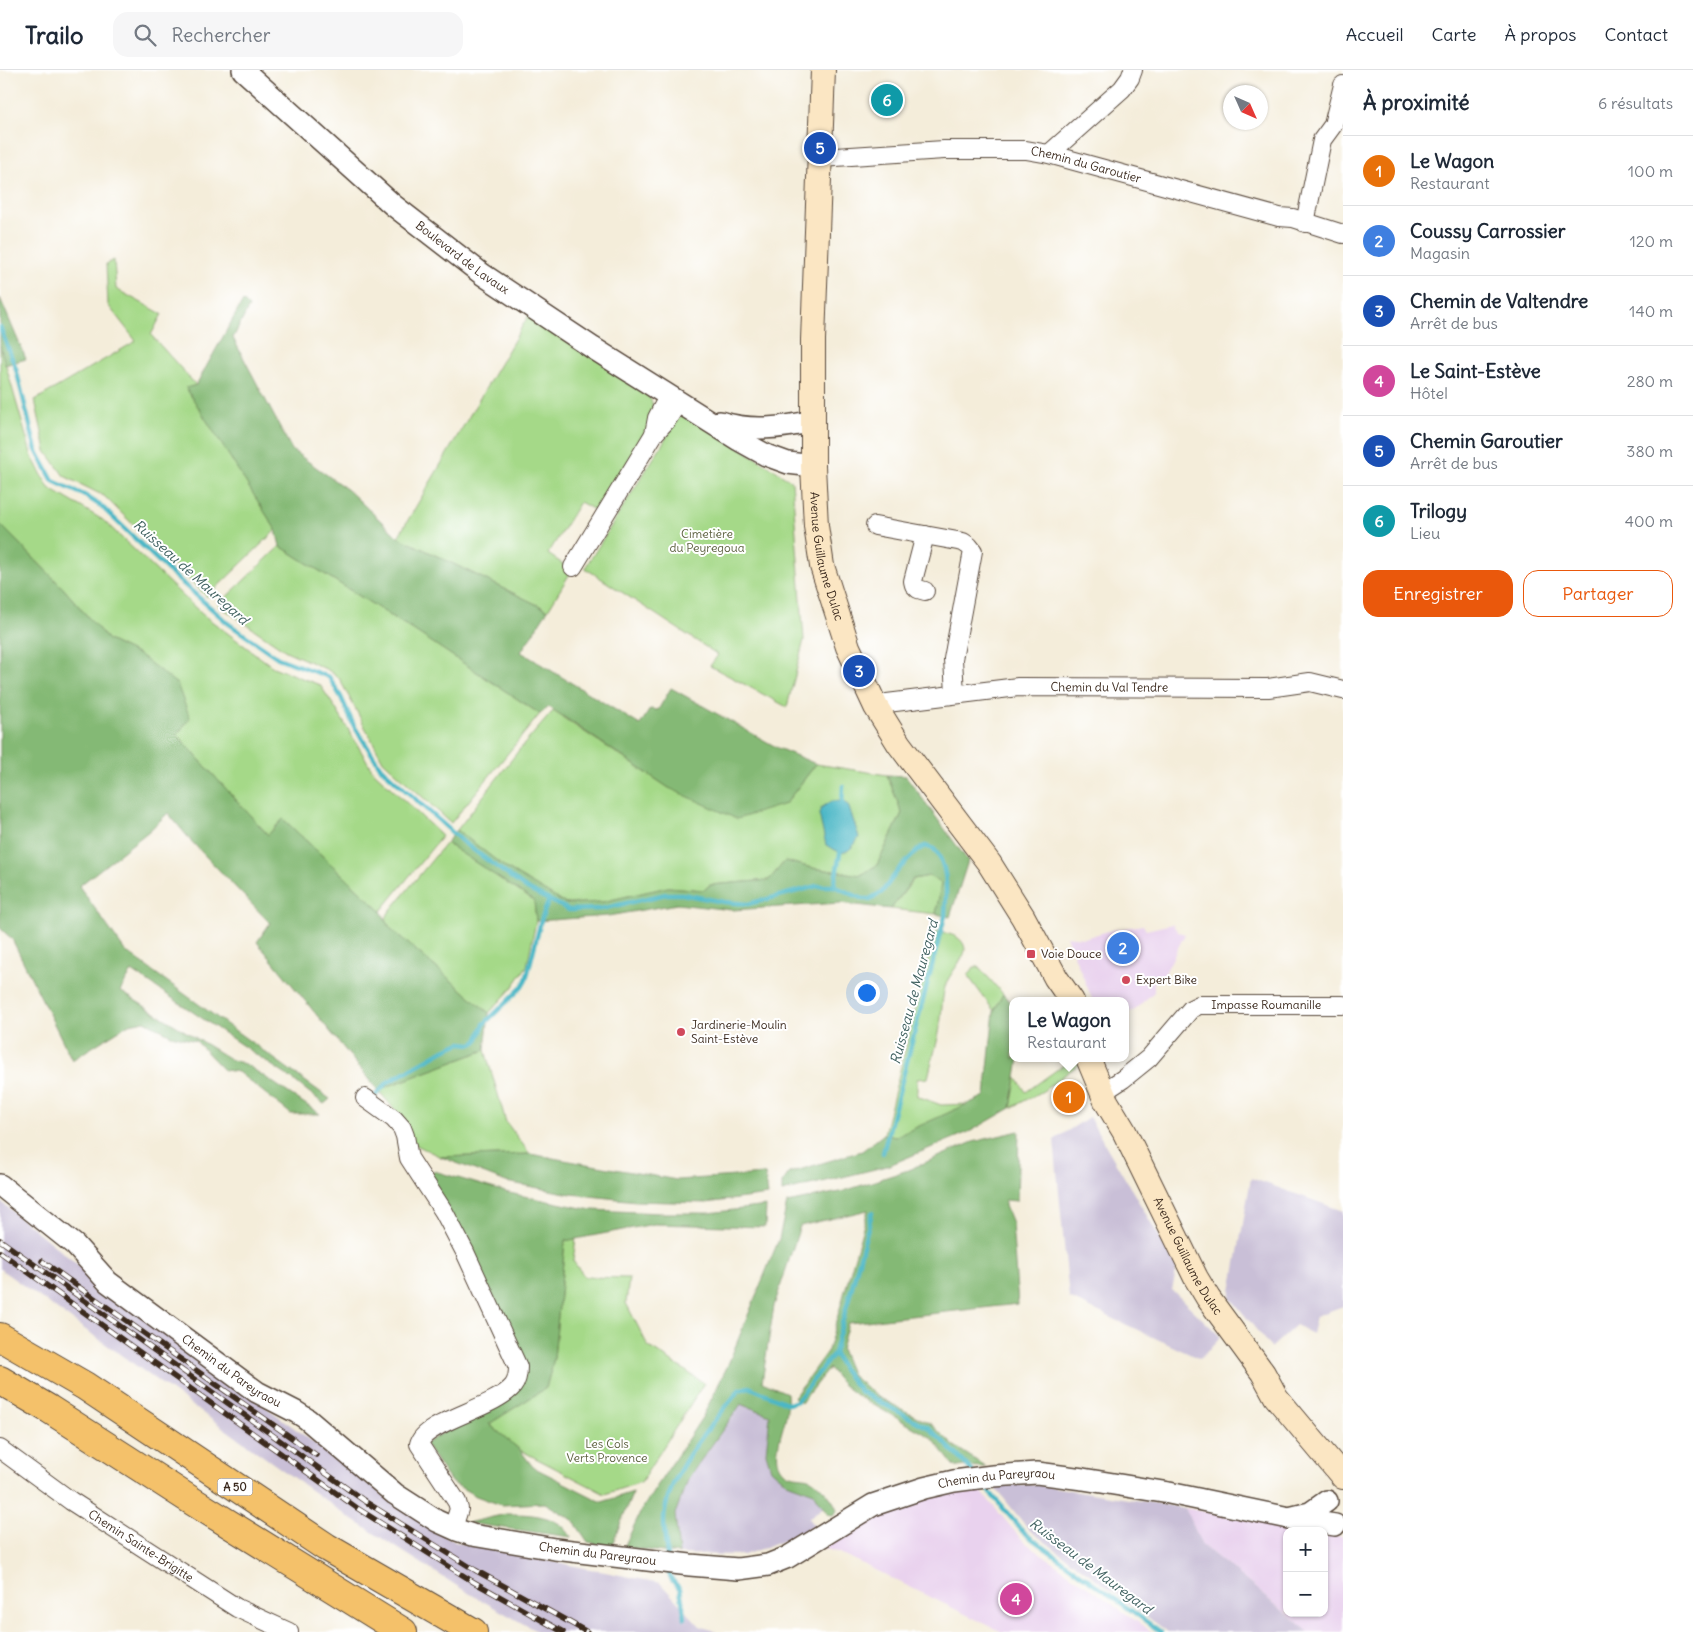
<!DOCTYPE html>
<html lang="fr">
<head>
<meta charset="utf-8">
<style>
  body { margin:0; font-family:Delius,sans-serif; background:#f6f6f7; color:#1f2937 }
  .controls { position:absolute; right:15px; bottom:15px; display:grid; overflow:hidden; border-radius:10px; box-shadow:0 1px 4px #0004 }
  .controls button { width:45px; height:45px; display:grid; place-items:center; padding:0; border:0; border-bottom:1px solid #e0e1e3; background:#fff; color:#1f2937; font:25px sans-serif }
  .compass { position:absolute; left:1223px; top:15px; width:45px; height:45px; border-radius:50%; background:#fff; box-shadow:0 1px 4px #0004; rotate:135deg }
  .you { position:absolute; left:866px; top:922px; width:18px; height:18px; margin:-12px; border:4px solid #fff; border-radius:50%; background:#1a73e8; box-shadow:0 0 0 8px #1a73e833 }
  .badge { display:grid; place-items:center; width:32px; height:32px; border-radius:50%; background:#ea580c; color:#fff; font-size:16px; font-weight:700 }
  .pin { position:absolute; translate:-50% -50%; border:2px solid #fff; box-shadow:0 1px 5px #0006 }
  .popup { position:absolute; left:1009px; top:927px; width:120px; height:65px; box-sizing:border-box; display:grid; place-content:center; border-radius:10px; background:#fff; filter:drop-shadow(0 1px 4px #0005); font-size:16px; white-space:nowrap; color:#747a83 }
  .popup b { font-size:19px; color:#1f2937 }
  .popup::after { content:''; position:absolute; left:50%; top:100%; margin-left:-10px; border:10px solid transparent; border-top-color:#fff }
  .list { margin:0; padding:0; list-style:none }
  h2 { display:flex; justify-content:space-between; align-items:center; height:65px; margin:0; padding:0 20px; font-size:21px }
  h2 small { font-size:16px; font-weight:400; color:#747a83 }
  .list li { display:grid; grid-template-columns:32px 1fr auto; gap:15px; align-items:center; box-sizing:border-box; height:70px; padding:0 20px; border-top:1px solid #e0e1e3 }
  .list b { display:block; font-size:19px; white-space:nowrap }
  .list p { margin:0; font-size:16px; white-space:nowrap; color:#747a83 }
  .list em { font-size:16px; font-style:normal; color:#747a83 }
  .actions { display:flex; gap:10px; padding:15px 20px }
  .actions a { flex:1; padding:11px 0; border:1px solid #ea580c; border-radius:15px; text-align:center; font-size:18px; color:#ea580c }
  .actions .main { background:#ea580c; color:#fff }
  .icon { flex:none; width:28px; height:28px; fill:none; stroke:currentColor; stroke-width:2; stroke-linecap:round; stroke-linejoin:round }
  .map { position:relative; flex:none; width:1343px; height:1562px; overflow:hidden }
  header { display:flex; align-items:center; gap:30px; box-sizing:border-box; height:70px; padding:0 25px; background:#fff; border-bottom:1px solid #e0e1e3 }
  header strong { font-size:24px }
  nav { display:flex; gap:28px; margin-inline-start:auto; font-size:18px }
  .search { width:350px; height:45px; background:#f6f6f7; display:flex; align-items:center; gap:12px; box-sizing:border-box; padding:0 18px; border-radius:15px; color:#747a83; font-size:19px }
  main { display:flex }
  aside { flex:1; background:#fff }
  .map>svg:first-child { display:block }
  .built { fill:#e9d2ee }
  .industrial { fill:#c9bfd7 }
  .green { fill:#a5d988; stroke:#708253 }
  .forest { fill:#84b974; stroke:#607249 }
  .water { fill:#4bb7c6; stroke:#437072 }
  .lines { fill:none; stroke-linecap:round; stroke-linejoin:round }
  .stream { stroke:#4bb7c6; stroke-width:4.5 }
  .minor-casing { stroke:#57473a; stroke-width:20 }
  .tertiary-casing { stroke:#57473a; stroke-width:24 }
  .secondary-casing { stroke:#57473a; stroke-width:26 }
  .motorway-casing { stroke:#57473a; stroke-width:30 }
  .minor { stroke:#fff; stroke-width:18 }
  .tertiary { stroke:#fff; stroke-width:21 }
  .secondary { stroke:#fbe6c3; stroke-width:24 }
  .motorway { stroke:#f4c16a; stroke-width:28 }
  .rail-casing { stroke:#3b2a1e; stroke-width:5.5 }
  .rail { stroke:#fff; stroke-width:4; stroke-dasharray:11; stroke-linecap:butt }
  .poi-dot { fill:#d1495b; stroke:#fff; stroke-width:2 }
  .labels { text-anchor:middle; stroke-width:4; stroke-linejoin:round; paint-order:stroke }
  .shield { fill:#fff; stroke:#766a62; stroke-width:1 }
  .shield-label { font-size:11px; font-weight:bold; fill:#3b2a1e }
  .street-label { font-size:12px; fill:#3b2a1e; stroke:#fff }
  .park-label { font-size:12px; fill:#5b5f3e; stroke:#fff }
  .poi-label { font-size:12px; fill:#3b2a1e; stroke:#fff; text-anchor:start }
  .water-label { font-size:14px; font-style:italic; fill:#416261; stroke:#fff }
</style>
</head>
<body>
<header>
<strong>Trailo</strong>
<div class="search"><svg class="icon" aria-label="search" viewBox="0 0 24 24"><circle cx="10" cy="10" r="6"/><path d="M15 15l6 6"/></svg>Rechercher</div>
<nav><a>Accueil</a><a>Carte</a><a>À propos</a><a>Contact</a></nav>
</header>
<main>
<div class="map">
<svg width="1343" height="1562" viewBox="0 0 1343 1562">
  <rect width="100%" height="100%" fill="#fff"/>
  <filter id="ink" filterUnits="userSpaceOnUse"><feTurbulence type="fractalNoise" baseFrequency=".02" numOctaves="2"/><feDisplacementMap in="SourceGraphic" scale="10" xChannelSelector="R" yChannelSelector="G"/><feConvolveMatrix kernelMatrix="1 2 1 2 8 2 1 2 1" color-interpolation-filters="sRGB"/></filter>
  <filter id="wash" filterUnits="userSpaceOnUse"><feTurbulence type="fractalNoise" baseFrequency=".0096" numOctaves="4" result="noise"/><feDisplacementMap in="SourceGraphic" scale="20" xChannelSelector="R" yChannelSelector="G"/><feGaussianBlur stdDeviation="1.12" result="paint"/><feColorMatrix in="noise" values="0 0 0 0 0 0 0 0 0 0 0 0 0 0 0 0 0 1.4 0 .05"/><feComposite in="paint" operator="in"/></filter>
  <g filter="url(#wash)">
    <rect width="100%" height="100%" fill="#f4edda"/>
    <g class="built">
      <polygon points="1172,854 1178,862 1185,864 1164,905 1154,912 1154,922 1133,941 1125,943 1125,931 1093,931 1066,866 1084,868 1112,860 1143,855 1146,860"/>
      <polygon points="980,1420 1022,1470 1152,1562 1002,1562 840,1483 823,1478 885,1438 930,1425"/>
      <polygon points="1185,1438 1309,1461 1287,1461 1287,1543 1324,1543 1324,1464 1343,1467 1343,1562 1309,1562 1202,1475"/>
    </g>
    <g class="industrial">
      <polygon points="1089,1047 1177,1197 1172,1220 1221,1267 1200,1289 1069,1228 1054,1070"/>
      <polygon points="1251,1108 1343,1141 1343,1236 1316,1246 1312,1264 1296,1255 1271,1278 1230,1227"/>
      <polygon points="0,1131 95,1209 385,1426 455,1472 660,1513 700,1556 717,1562 538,1562 465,1521 350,1448 0,1199"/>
      <polygon points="741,1334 770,1345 766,1383 787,1413 814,1423 824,1437 808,1448 814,1456 794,1467 744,1485 679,1484 675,1444 689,1407"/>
      <polygon points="1034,1414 1185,1438 1202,1475 1309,1562 1168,1562 1029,1460 994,1416"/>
    </g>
    <g class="green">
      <polygon points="114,190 116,219 162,244 151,265 196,315 187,318 276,460 207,527 104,426 64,406 46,381 35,330 136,271 108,235 106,194"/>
      <path d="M530 243 644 321C654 331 654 338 653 351L598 442 580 432 548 484 572 500 548 540 398 467Z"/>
      <polygon points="0,275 32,387 49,418 103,450 202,544 273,597 320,615 336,639 373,701 442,766 381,841 283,749 268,765 177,665 141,586 108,570 62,517 0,454"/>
      <polygon points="683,341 792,411 804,570 787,637 710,596 718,585 585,498"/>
      <polygon points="280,476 418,563 540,644 451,753 383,691 339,608 328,600 286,581 218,535"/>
      <polygon points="553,641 669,718 785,734 816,694 887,705 902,743 877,795 861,805 812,798 785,791 769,810 710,815 704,820 668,817 602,832 566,834 506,798 457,760 519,680"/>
      <polygon points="446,773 534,831 536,851 527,896 512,918 489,943 390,858 386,848 389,842"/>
      <polygon points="929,806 941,813 936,844 891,839 914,809"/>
      <path d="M935 861C946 863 964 865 965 880 965 888 948 905 945 917 941 932 942 948 939 963 936 978 931 993 928 1008L917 1009V1026L941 1035 969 1034 895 1067 884 1064Z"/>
      <polygon points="974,897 979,897 1003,924 994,941 968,906"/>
      <polygon points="485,980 506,1052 530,1084 441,1087 412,1073 406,1053 378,1020"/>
      <polygon points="1073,988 1079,994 1043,1021 1011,1038 1016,1007 1026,1022"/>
      <polygon points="576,1168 573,1191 585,1207 629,1208 626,1233 648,1276 704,1313 641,1412 605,1424 520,1380 489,1354 546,1318 554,1288 565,1171"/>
    </g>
    <g class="forest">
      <polygon points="0,228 26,289 5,295 0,275"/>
      <polygon points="243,231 249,237 233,268 292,380 348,420 398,467 548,540 521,582 640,655 650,639 658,640 671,618 778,678 816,694 785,734 737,749 669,718 549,637 540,644 418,563 280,476 276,460 186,318 196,315"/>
      <polygon points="0,454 62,517 108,570 141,586 177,614 190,648 177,665 268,765 283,749 381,841 390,858 489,943 485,980 378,1020 257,872 270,853 192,772 168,743 149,761 79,816 125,881 330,1029 324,1034 292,1009 132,901 120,921 230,989 247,995 320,1044 291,1044 238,1002 224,1000 196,971 171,965 145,951 129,954 72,990 12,869 0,858"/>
      <polygon points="887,705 906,706 968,791 950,847 936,844 941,813 929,806 913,809 891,839 840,833 732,840 677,834 608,846 536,851 534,831 446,773 457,760 506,798 566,834 602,832 668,817 704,820 710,815 769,810 785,791 812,798 861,805 877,795 902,743"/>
      <polygon points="1003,924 1013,936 1013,988 1019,988 1011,1038 971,1061 887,1096 782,1122 782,1113 789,1103 862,1081 884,1064 895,1067 985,1026 994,941"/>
      <path d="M1019 1061 1017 1131 1005 1130V1136L1012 1153 1018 1234 848 1253 841 1279 852 1306 878 1327 931 1354 953 1375 986 1397 954 1396 932 1368 856 1325 842 1314 829 1298 801 1333 794 1327 828 1280 868 1140 800 1156 774 1236 762 1312 787 1323C787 1328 788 1334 787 1339 786 1355 772 1381 780 1396 788 1410 799 1404 811 1409 819 1413 837 1433 837 1441L833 1445 828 1444 814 1423 787 1413 771 1399 766 1383 770 1345 741 1334 689 1407 675 1444 679 1484 624 1477 642 1439 703 1346 727 1297 779 1169 787 1133 844 1121 908 1100 973 1072Z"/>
      <polygon points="530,1084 677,1110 765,1104 768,1125 706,1133 636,1131 571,1124 506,1112 441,1087"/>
      <polygon points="434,1101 509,1123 592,1140 661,1143 709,1143 766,1136 765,1157 654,1154 565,1171 554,1288 546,1318 489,1354 520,1380 533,1397 602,1432 633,1422 611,1477 588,1472 573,1450 545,1433 501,1435 476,1426 451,1412 425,1374 521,1314 428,1104"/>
      <path d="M506 1444C529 1444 559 1444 571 1467L467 1453Z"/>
    </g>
    <path class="water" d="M832 731H842L848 735 859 767C854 776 850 781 841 783L826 775 819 744 821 738Z"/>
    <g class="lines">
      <g class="stream">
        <path d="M0 257 16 299 36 380 53 411 84 425 101 436 171 503 229 554 278 588 329 607 341 627 354 656 381 698 464 773 527 819 569 840 601 839 666 824H682L724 832 748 834 817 816H834L863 829H870L882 822 899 799 918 780 925 776 934 779C950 798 946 823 945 846L883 1083"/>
        <polyline points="842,735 843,716"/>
        <polyline points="834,816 841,778"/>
        <polyline points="376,1025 388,1012 442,981 460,973 472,974 477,971 484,954 522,917 526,910 542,847 549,830"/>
        <polyline points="872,1143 834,1283 844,1301 861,1322 929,1358 956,1384 972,1401"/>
        <polyline points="982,1413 1024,1463 1161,1562"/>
        <path d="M667 1486C666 1472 662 1454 665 1440 674 1394 711 1357 739 1320L749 1317 789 1334 797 1331 834 1283"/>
        <polyline points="667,1499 672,1510 680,1519 685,1548"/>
      </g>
    </g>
  </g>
  <g filter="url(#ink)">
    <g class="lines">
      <defs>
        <g id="minor">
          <polyline points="1049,84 1122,19 1130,8 1133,0"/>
          <path id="s1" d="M820 88 944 80H1026L1049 84 1279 147 1293 148 1343 164"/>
          <polyline points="1305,153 1322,70 1333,55 1343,15"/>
          <polyline points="669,325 657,348 654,364 666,351 679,331"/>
          <polyline points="875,456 963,472 969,476 973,481 953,589 955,624"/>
          <polyline points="573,497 654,364"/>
          <polyline points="925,521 918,519 914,515 913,511 925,465"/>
          <path id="s2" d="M876 637 887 633 1018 617 1268 618 1310 612 1343 620"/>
          <path id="s3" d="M1103 1022 1123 1009 1149 988 1191 939 1199 935H1343"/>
          <path d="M365 1028 394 1049 402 1058 405 1066 409 1088 444 1142 465 1182 518 1297C518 1304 517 1311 513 1316 495 1338 424 1352 419 1374L457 1432 459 1439 453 1458"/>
          <path id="s4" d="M0 1379 71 1431 237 1538 289 1562"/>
        </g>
        <g id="tertiary">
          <path id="s5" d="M243 0 393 135 482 204 593 278 739 370 766 385 788 393 813 396"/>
          <path d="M720 352C751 362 782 358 813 351"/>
          <path id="s6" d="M0 1115 75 1175 108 1212 257 1322 296 1342 307 1349 395 1424 437 1451 457 1460 472 1465 555 1479 690 1495 738 1499 768 1495 788 1487 873 1435 924 1418 954 1411 993 1406 1037 1403 1083 1409 1169 1423 1289 1448"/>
          <polyline points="1327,1431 1310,1443 1289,1448 1335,1455"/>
        </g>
        <g id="secondary">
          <path id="s7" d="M823 0 813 270V396L816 456 822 496 848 577 876 637 899 674 989 793 1023 847 1056 908 1072 931"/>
          <path id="s8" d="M1088 988 1106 1031 1124 1061 1196 1208 1208 1228 1263 1303 1276 1327 1343 1407"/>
        </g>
        <g id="motorway">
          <polyline points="0,1267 85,1316 326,1477 473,1562"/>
          <polyline points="0,1310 49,1339 189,1429 403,1562"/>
        </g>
      </defs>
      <use href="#minor" class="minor-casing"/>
      <use href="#tertiary" class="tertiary-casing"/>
      <use href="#secondary" class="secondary-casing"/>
      <use href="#motorway" class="motorway-casing"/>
      <use href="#minor" class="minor"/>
      <use href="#tertiary" class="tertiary"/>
      <use href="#secondary" class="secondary"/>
      <use href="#motorway" class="motorway"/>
      <defs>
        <g id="rail">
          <polyline points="0,1170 366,1432 475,1500 587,1562"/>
          <polyline points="0,1182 357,1438 472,1511 563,1562"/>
          <polyline points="42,1191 316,1385"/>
        </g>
      </defs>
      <use href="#rail" class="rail-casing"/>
      <use href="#rail" class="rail"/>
    </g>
  </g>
  <g class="poi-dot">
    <rect x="1026" y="879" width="10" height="10" rx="2.5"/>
    <circle cx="1126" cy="910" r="5"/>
    <circle cx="681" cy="962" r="5"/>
  </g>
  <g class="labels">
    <rect class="shield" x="217.5" y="1408.5" width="35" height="17" rx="4"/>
    <g class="shield-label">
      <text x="235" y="1421">A 50</text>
    </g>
    <g class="street-label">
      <text dy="4" stroke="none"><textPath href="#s1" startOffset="268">Chemin du Garoutier</textPath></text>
      <text dy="4" stroke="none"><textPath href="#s5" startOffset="289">Boulevard de Lavaux</textPath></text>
      <text dy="4" stroke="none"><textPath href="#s7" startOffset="488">Avenue Guillaume Dulac</textPath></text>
      <text dy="4" stroke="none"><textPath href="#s2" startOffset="235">Chemin du Val Tendre</textPath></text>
      <text dy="4" stroke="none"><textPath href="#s3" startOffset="198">Impasse Roumanille</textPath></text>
      <text dy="4" stroke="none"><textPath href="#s8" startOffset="222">Avenue Guillaume Dulac</textPath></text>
      <text dy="4" stroke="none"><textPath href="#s6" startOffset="298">Chemin du Pareyraou</textPath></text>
      <text dy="4" stroke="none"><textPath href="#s6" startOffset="1138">Chemin du Pareyraou</textPath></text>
      <text dy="4" stroke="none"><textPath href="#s4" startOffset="171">Chemin Sainte-Brigitte</textPath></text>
      <text dy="4" stroke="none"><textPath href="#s6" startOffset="718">Chemin du Pareyraou</textPath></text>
    </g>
    <g class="park-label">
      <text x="707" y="468">Cimetière<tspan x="707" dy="14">du Peyregoua</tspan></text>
      <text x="607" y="1378">Les Cols<tspan x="607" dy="14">Verts Provence</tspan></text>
    </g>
    <g class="poi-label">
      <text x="1041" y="888">Voie Douce</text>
      <text x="1136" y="914">Expert Bike</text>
      <text x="691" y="959">Jardinerie-Moulin<tspan x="691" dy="14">Saint-Estève</tspan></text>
    </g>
    <g class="water-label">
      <text transform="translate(191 502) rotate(42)" y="5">Ruisseau de Mauregard</text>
      <text transform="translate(914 922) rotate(-75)" y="5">Ruisseau de Mauregard</text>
      <text transform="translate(1091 1496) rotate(37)" y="5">Ruisseau de Mauregard</text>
    </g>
  </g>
</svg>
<div class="controls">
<button>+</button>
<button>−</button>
</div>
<svg class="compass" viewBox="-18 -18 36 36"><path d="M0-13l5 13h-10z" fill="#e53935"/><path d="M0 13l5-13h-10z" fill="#747a83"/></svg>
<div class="you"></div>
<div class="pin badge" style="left:1069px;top:1027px;background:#e8710a">1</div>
<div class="popup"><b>Le Wagon</b>Restaurant</div>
<div class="pin badge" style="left:1123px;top:878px;background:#3f7fe0">2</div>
<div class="pin badge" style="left:859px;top:601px;background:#1a4fb4">3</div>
<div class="pin badge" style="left:1016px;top:1529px;background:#d1479c">4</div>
<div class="pin badge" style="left:820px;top:78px;background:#1a4fb4">5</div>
<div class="pin badge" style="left:887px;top:30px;background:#0f9aa8">6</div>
</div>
<aside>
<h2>À proximité<small>6 résultats</small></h2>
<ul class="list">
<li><span class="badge" style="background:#e8710a">1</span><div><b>Le Wagon</b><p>Restaurant</p></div><em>100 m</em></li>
<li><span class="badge" style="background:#3f7fe0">2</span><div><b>Coussy Carrossier</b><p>Magasin</p></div><em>120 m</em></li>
<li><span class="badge" style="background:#1a4fb4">3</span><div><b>Chemin de Valtendre</b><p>Arrêt de bus</p></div><em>140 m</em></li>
<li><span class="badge" style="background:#d1479c">4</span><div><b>Le Saint-Estève</b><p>Hôtel</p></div><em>280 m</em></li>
<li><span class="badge" style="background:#1a4fb4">5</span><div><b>Chemin Garoutier</b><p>Arrêt de bus</p></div><em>380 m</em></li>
<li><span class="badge" style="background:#0f9aa8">6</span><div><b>Trilogy</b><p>Lieu</p></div><em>400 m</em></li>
</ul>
<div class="actions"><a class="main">Enregistrer</a><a>Partager</a></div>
</aside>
</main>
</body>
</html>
